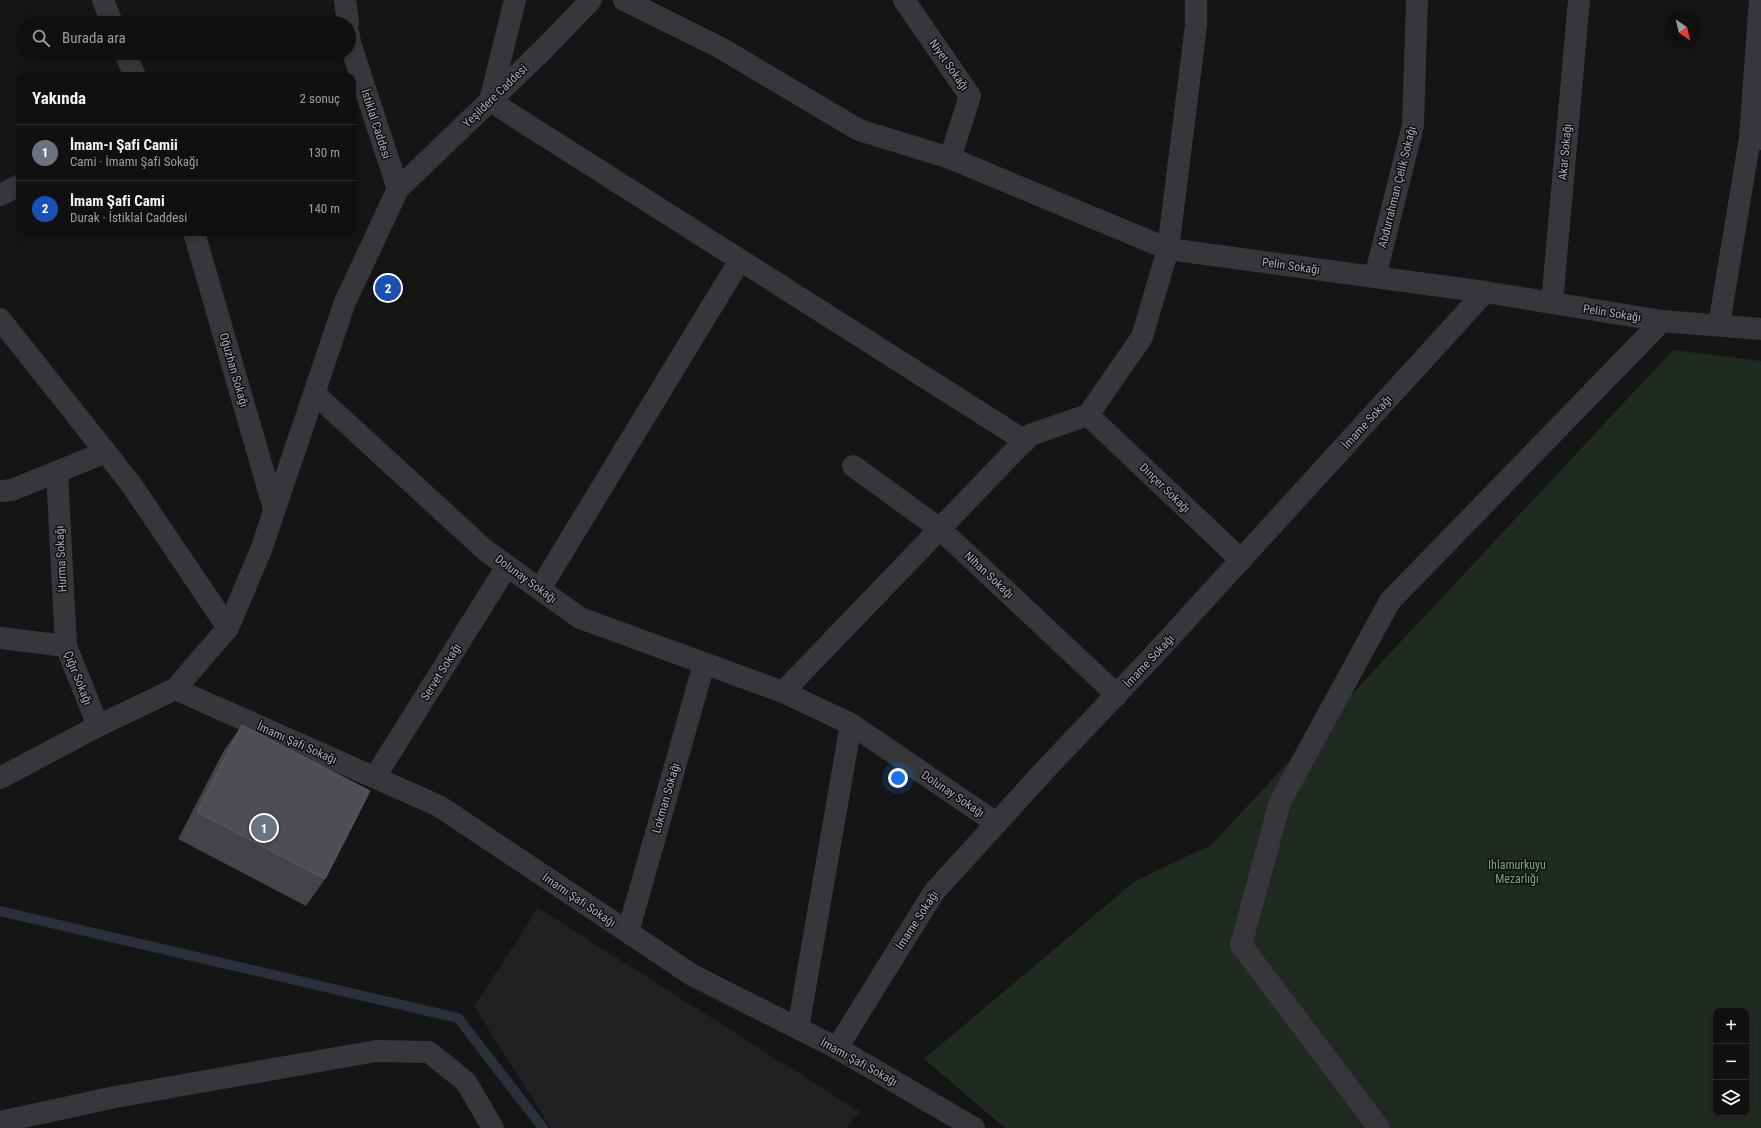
<!DOCTYPE html>
<html lang="tr">
<head>
<meta charset="utf-8">
<style>
  body { margin:0; font-family:"Roboto Condensed",sans-serif; background:#1e1e1e; color:#f1f3f6 }
  .controls { position:absolute; right:12px; bottom:12px; display:grid; overflow:hidden; border-radius:8px; box-shadow:0 2px 6px #0003 }
  .controls button { width:36px; height:36px; display:grid; place-items:center; padding:0; border:0; border-bottom:1px solid #303030; background:#101010; color:#f1f3f6; font:20px sans-serif }
  .compass { position:absolute; left:1665px; top:12px; width:36px; height:36px; border-radius:50%; background:#101010; box-shadow:0 2px 6px #0003; rotate:146deg }
  .you { position:absolute; left:898px; top:778px; width:14px; height:14px; margin:-10px; border:3px solid #fff; border-radius:50%; background:#1a73e8; box-shadow:0 0 0 6px #1a73e833 }
  .badge { display:grid; place-items:center; width:26px; height:26px; border-radius:50%; background:#2563eb; color:#fff; font-size:13px; font-weight:700 }
  .pin { position:absolute; translate:-50% -50%; border:2px solid #fff; box-shadow:0 1px 4px #0006 }
  .list { margin:0; padding:0; list-style:none }
  h2 { display:flex; justify-content:space-between; align-items:center; height:52px; margin:0; padding:0 16px; font-size:17px }
  h2 small { font-size:13px; font-weight:400; color:#9c9d9f }
  .list li { display:grid; grid-template-columns:26px 1fr auto; gap:12px; align-items:center; box-sizing:border-box; height:56px; padding:0 16px; border-top:1px solid #303030 }
  .list b { display:block; font-size:15px; white-space:nowrap }
  .list p { margin:0; font-size:13px; white-space:nowrap; color:#9c9d9f }
  .list em { font-size:13px; font-style:normal; color:#9c9d9f }
  .icon { flex:none; width:22px; height:22px; fill:none; stroke:currentColor; stroke-width:2; stroke-linecap:round; stroke-linejoin:round }
  .map { position:relative; flex:none; width:1761px; height:1128px; overflow:hidden }
  .search { position:absolute; background:#101010; box-shadow:0 2px 6px #0003; left:16px; top:16px; width:340px; height:44px; display:flex; align-items:center; gap:10px; box-sizing:border-box; padding:0 14px; border-radius:22px; color:#9c9d9f; font-size:15px }
  .panel { position:absolute; background:#101010; box-shadow:0 2px 6px #0003; left:16px; top:72px; width:340px; height:164px; border-radius:12px }
  .map>svg:first-child { display:block }
  .built { fill:#212123 }
  .green { fill:#212923; fill-rule:evenodd }
  .lines { fill:none; stroke-linecap:round; stroke-linejoin:round }
  .stream { stroke:#2b303a; stroke-width:10 }
  .minor { stroke:#36363b; stroke-width:22 }
  .tertiary { stroke:#36363b; stroke-width:22 }
  .wall { fill:#434448 }
  .building { fill:#4e4e54; stroke:#5c5c63 }
  .labels { text-anchor:middle; stroke-width:3; stroke-linejoin:round; paint-order:stroke }
  .street-label { font-size:12px; fill:#a7a8b6; stroke:#101011 }
  .park-label { font-size:12px; fill:#7ea187; stroke:#101011 }
</style>
</head>
<body>
<div class="map">
<svg width="1761" height="1128" viewBox="0 0 1761 1128">
  <rect width="100%" height="100%" fill="#151516"/>
  <polygon class="built" points="538,908 860,1112 846,1128 551,1128 474,1006"/>
  <path class="green" d="M1673 350 1761 361V1128H1005L924 1059 1135 881 1211 845ZM1716 1011H1746V1113H1716Z"/>
  <g class="lines">
    <polyline class="stream" points="0,911 458,1018 543,1128"/>
    <g class="minor">
      <polyline points="103,0 112,23"/>
      <polyline points="515,0 490,101 1025,441"/>
      <polyline points="624,0 719,47 859,130 950,158 1168,249 1142,337 1088,415 1030,435 783,692 851,724 798,1028"/>
      <polyline points="904,0 970,96 950,158"/>
      <polyline points="1196,0 1196,25 1168,249 1485,292 1662,321 1761,329"/>
      <polyline points="1760,0 1750,138 1761,139"/>
      <polyline points="125,53 135,76"/>
      <polyline points="0,195 20,185"/>
      <polyline points="194,232 274,509"/>
      <polyline points="1375,277 1413,125 1417,0"/>
      <polyline points="1552,303 1579,0"/>
      <polyline points="0,319 131,484 228,628"/>
      <polyline points="1719,325 1750,138"/>
      <polyline points="314,393 485,550 580,618 783,692"/>
      <polyline points="1088,415 1241,560"/>
      <polyline points="853,466 940,529 1117,695"/>
      <polyline points="57,472 66,646"/>
      <polyline points="0,491 12,490 106,452"/>
      <polyline points="540,589 740,260"/>
      <polyline points="0,638 66,646 98,726"/>
      <polyline points="175,689 439,806 692,975 837,1048 974,1128"/>
      <polyline points="851,724 996,823"/>
      <polyline points="375,777 507,566"/>
      <polyline points="628,932 704,664"/>
      <polyline points="837,1048 934,892 1044,771 1153,656 1485,292"/>
      <polyline points="0,1122 115,1097 376,1051 429,1052 466,1082 493,1128"/>
      <polyline points="1379,1128 1241,945 1280,802 1390,601 1662,321"/>
    </g>
    <g class="tertiary">
      <polyline points="345,0 348,23"/>
      <polyline points="349,35 350,43 398,189"/>
      <polyline points="0,778 98,726 175,689 228,628 261,550 345,302 398,189 545,48 591,0"/>
    </g>
  </g>
  <polygon class="wall" points="242,725 325,879 306,906 178,839 223,752"/>
  <polygon class="building" points="242,725 370,791 325,879 197,812"/>
  <g class="labels">
    <g class="street-label">
      <text transform="translate(949 65) rotate(55)" y="4">Niyet Sokağı</text>
      <text transform="translate(495 96) rotate(-44)" y="4">Yeşildere Caddesi</text>
      <text transform="translate(376 124) rotate(72)" y="4">İstiklal Caddesi</text>
      <text transform="translate(1565 152) rotate(-85)" y="4">Akar Sokağı</text>
      <text transform="translate(1397 187) rotate(-76)" y="4">Abdurrahman Çelik Sokağı</text>
      <text transform="translate(1291 266) rotate(8)" y="4">Pelin Sokağı</text>
      <text transform="translate(1612 313) rotate(9)" y="4">Pelin Sokağı</text>
      <text transform="translate(234 370) rotate(74)" y="4">Oğuzhan Sokağı</text>
      <text transform="translate(1367 422) rotate(-48)" y="4">İmame Sokağı</text>
      <text transform="translate(1165 488) rotate(44)" y="4">Dinçer Sokağı</text>
      <text transform="translate(61 559) rotate(-93)" y="4">Hurma Sokağı</text>
      <text transform="translate(989 575) rotate(43)" y="4">Nihan Sokağı</text>
      <text transform="translate(526 579) rotate(36)" y="4">Dolunay Sokağı</text>
      <text transform="translate(1149 661) rotate(-47)" y="4">İmame Sokağı</text>
      <text transform="translate(441 672) rotate(-58)" y="4">Servet Sokağı</text>
      <text transform="translate(78 678) rotate(68)" y="4">Çığır Sokağı</text>
      <text transform="translate(297 743) rotate(24)" y="4">İmamı Şafi Sokağı</text>
      <text transform="translate(953 794) rotate(34)" y="4">Dolunay Sokağı</text>
      <text transform="translate(666 798) rotate(-74)" y="4">Lokman Sokağı</text>
      <text transform="translate(579 900) rotate(34)" y="4">İmamı Şafi Sokağı</text>
      <text transform="translate(917 920) rotate(-57)" y="4">İmame Sokağı</text>
      <text transform="translate(859 1062) rotate(29)" y="4">İmamı Şafi Sokağı</text>
    </g>
    <g class="park-label">
      <text x="1517" y="869">Ihlamurkuyu<tspan x="1517" dy="14">Mezarlığı</tspan></text>
    </g>
  </g>
</svg>
<div class="controls">
<button>+</button>
<button>−</button>
<button><svg class="icon" aria-label="layers" viewBox="0 0 24 24"><path d="M12 4l9 5-9 5-9-5zM3 14l9 5 9-5"/></svg></button>
</div>
<svg class="compass" viewBox="-18 -18 36 36"><path d="M0-13l5 13h-10z" fill="#e53935"/><path d="M0 13l5-13h-10z" fill="#9c9d9f"/></svg>
<div class="you"></div>
<div class="pin badge" style="left:264px;top:828px;background:#6b7280">1</div>
<div class="pin badge" style="left:388px;top:288px;background:#1a4fb4">2</div>
<div class="search"><svg class="icon" aria-label="search" viewBox="0 0 24 24"><circle cx="10" cy="10" r="6"/><path d="M15 15l6 6"/></svg>Burada ara</div>
<section class="panel">
<h2>Yakında<small>2 sonuç</small></h2>
<ul class="list">
<li><span class="badge" style="background:#6b7280">1</span><div><b>İmam-ı Şafi Camii</b><p>Cami · İmamı Şafi Sokağı</p></div><em>130 m</em></li>
<li><span class="badge" style="background:#1a4fb4">2</span><div><b>İmam Şafi Cami</b><p>Durak · İstiklal Caddesi</p></div><em>140 m</em></li>
</ul>
</section>
</div>
</body>
</html>
